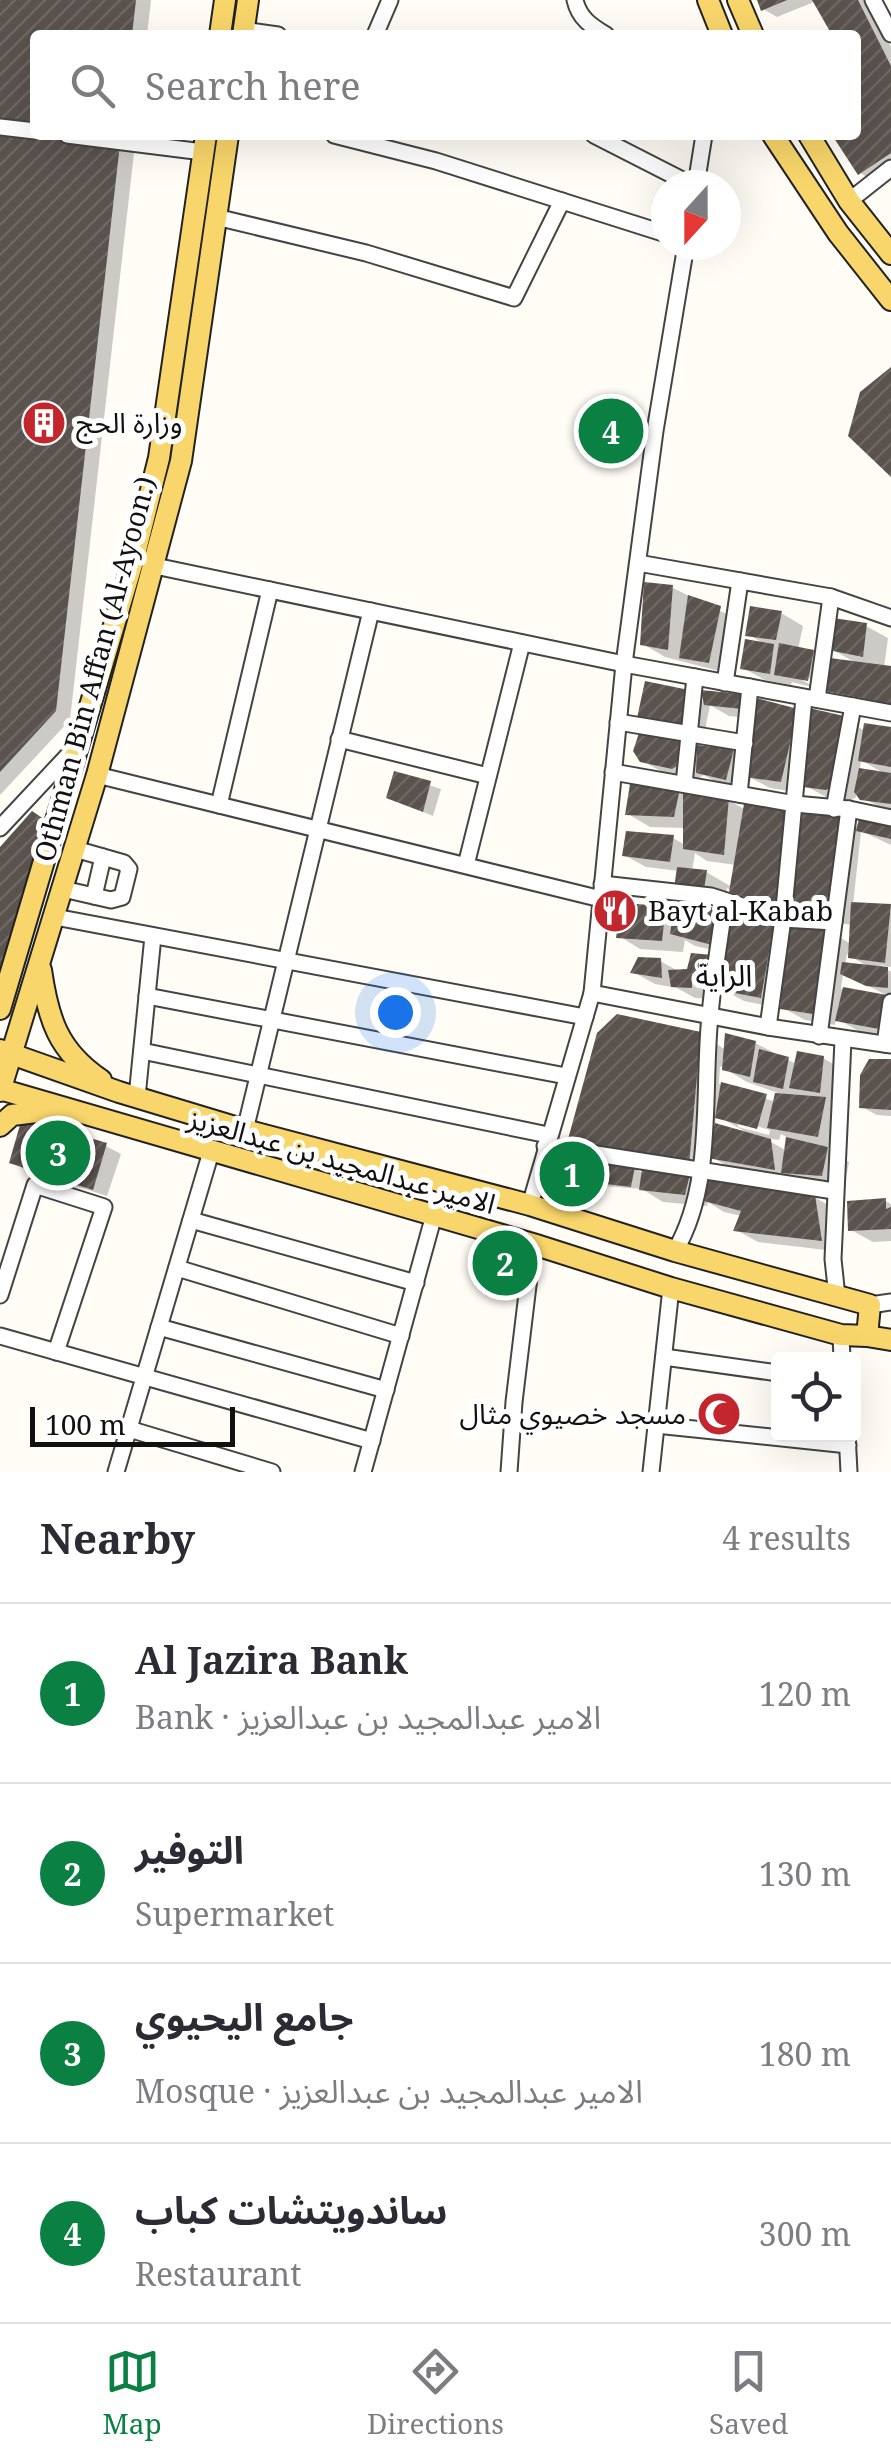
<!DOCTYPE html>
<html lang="en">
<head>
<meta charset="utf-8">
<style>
  body { margin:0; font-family:"Noto Serif","Noto Sans Arabic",serif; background:#f2f2f3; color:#2b2b33 }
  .controls { position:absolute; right:30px; bottom:30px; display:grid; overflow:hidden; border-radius:10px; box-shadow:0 10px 40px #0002 }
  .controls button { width:90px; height:90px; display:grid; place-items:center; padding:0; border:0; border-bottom:2px solid #e1e1e2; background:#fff; color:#2b2b33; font:50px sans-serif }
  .compass { position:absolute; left:651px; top:170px; width:90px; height:90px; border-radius:50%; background:#fff; box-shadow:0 10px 40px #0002; rotate:201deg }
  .scale { position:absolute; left:30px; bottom:25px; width:205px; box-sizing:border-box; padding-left:10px; border:5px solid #111; border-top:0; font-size:28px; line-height:35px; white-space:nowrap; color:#111; -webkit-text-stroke:8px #fff; paint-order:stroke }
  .you { position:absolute; left:395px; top:1012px; width:35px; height:35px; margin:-25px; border:8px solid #fff; border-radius:50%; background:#1a73e8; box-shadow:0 0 0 15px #1a73e833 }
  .badge { display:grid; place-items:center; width:65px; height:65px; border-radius:50%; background:#0b8043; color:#fff; font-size:32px; font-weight:700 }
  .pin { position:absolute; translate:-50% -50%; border:5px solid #fff; box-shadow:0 2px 10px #0006 }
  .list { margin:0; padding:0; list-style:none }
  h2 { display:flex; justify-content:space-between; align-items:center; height:130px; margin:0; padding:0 40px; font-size:42px }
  h2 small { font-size:32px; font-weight:400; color:#7c7c81 }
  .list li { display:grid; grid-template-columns:65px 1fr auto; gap:30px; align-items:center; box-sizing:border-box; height:180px; padding:0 40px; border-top:2px solid #e1e1e2 }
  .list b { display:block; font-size:38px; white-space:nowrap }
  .list p { margin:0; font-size:32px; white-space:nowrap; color:#7c7c81 }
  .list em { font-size:32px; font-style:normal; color:#7c7c81 }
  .icon { flex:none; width:55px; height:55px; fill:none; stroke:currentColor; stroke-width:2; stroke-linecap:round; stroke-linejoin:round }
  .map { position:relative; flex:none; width:891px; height:1472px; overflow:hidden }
  .search { position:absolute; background:#fff; box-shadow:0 10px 40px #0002; left:30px; right:30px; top:30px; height:110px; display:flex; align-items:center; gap:25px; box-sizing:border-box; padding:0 35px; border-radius:10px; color:#7c7c81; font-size:38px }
  .sheet { height:850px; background:#fff }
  nav { display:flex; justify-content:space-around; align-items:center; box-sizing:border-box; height:140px; border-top:2px solid #e1e1e2; background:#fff; font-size:28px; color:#7c7c81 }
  nav a { display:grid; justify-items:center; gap:5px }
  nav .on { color:#0b8043 }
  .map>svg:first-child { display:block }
  .shadow { fill:#0003; fill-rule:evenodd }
  .building { fill:url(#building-hatch) }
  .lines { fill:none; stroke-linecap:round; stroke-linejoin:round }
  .minor-casing { stroke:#444; stroke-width:19 }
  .major-casing { stroke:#222; stroke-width:24 }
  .minor { stroke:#fff; stroke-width:15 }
  .major { stroke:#f9d66b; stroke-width:20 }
  .labels { text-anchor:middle; stroke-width:10; stroke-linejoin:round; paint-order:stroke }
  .poi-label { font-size:28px; fill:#111; stroke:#fff; text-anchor:start }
  .street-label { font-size:28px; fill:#111; stroke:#fff }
  .neighbourhood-label { font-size:30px; fill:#111; stroke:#fff }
</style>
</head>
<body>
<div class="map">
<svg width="891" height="1472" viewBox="0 0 891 1472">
  <defs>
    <pattern id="building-hatch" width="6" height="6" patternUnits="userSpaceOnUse" patternTransform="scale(2.5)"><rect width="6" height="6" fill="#5a524d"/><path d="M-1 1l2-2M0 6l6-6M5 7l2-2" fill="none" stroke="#6d6662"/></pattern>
  </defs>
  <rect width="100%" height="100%" fill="#fffdf5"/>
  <g class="shadow">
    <polygon points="0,0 151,0 147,35 35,35 35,135 136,135 70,720 0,795"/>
    <polygon points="760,0 868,0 891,47 891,170 874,181 860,173 835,135 856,135 856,101 863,86 856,73 856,35 835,35 814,2 777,17 763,9"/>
    <polygon points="673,588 741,621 731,674 665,657 643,644"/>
    <polygon points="781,613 803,626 798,649 813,652 831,663 858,664 831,649 866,626 888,638 884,668 891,668 891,702 840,691 840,696 799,672 796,677 819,689 792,682 791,685 765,680 743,668 766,645 748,634"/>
    <path d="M688 693 706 703 740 697 758 707 843 718 865 731 891 730V812L862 798 856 792V797L849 802 828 798 804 785 802 793 770 788 751 778 748 791 721 785 704 775 695 780 664 773 641 760 681 741 699 751V748L734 751 750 761 756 719 729 716 710 705 703 740 662 729ZM861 760 885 774 860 770Z"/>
    <polygon points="395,774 441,789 433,816 399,802"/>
    <path d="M679 790 688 795 728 800 746 810 787 812 804 821 839 817 859 828 891 826V845L861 831 853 905 891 907V967L880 965 891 972V1038L860 1032 836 1018 835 1025 805 1020 785 1009 744 1001 722 989V985L713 999 695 998 677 988 655 984 633 972 660 961 680 972 689 971 711 957 727 953 695 946 685 940 683 952 640 949 619 936 665 909 680 918 773 925 789 934 827 930 851 944 852 925 815 919 797 909 796 916 753 903 727 888 725 901 699 900 679 871 646 867 624 855 673 838 685 845V828L650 827 628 814ZM695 853 707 861 736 865 732 887 706 872 692 871ZM847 954 870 968 845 965ZM843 973 886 995V997L841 989Z"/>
    <path d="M700 1034 726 1050 755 1043 796 1064 823 1058 845 1071 842 1103 830 1102 847 1112 840 1148 822 1146 849 1162 844 1187 805 1185 732 1169 712 1157 710 1175 591 1154ZM720 1066 747 1082 778 1093 776 1102 719 1084ZM716 1115 744 1131 715 1125ZM738 1121 770 1130 769 1135 738 1127ZM781 1134 788 1138 787 1151 764 1138 779 1140Z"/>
    <polygon points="891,1062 891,1116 877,1115 862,1107"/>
    <polygon points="24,1121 106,1146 121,1154 107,1196 26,1170 12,1162"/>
    <polygon points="634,1168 644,1174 690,1176 706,1186 814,1197 837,1210 843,1252 758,1242 736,1230 742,1216 724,1212 708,1202 707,1206 663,1202 642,1189 577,1184 567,1178"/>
    <polygon points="885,1201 891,1204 891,1241 873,1242 851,1230"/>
    <polygon points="734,1406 741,1410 737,1431 712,1426"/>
  </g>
  <g class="building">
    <polygon points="0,0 136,0 132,35 35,35 35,135 121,135 56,711 0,772"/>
    <polygon points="757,0 787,0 761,11"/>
    <polygon points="812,0 858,0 891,66 891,153 858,175 832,135 856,135 856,95 860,86 856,78 856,35 832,35"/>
    <polygon points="891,367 891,477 848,436 860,392"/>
    <polygon points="644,582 673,585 668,650 640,645"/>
    <polygon points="688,595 721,606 709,663 679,658"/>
    <polygon points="750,606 782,611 776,640 745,636"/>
    <polygon points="833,618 867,623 863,657 828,650"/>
    <polygon points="745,639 774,644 770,674 740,669"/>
    <polygon points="779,643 814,650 808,681 774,675"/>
    <polygon points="830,658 891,666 891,704 825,691"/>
    <polygon points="645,681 689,690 681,729 637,718"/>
    <polygon points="701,690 741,694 742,709 704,705"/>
    <polygon points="756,698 798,709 781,782 745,777"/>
    <polygon points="809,708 844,716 835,785 826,790 803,787 800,781"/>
    <polygon points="864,723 891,727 891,767 858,761"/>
    <polygon points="639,733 682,739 682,763 672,769 640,762 633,751"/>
    <polygon points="697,745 734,749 726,780 696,773"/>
    <polygon points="859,768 891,773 891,804 860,800 854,792"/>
    <polygon points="394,771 431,781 423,812 386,798"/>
    <polygon points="630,784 680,788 674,817 625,815"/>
    <polygon points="683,792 729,797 724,855 683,849"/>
    <polygon points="744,804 788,809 775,906 729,892"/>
    <polygon points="803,809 840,815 829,914 790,907"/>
    <polygon points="32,811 47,821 8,954 0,971 0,847"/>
    <polygon points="859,818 891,824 891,839 856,831"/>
    <polygon points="626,831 674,835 670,862 622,856"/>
    <polygon points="677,867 707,870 704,890 674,889"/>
    <polygon points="851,902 891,904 885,963 848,958"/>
    <polygon points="621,903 666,906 662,941 616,938"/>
    <polygon points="696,905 719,908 712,945 670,934 673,915 694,916"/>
    <polygon points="731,908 774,923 761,998 719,990"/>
    <polygon points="788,924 828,927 813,1014 780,1009"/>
    <polygon points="691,953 712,955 712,973 692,974 692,988 671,987 668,970 687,969"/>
    <polygon points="638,957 661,958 662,978 630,973"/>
    <polygon points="842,962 888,967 888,988 866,986 840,974"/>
    <polygon points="843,987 887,995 879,1029 835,1021"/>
    <polygon points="617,1014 701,1032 689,1165 567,1143 597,1033"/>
    <polygon points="725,1033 756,1041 750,1077 722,1070"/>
    <polygon points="759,1049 789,1057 783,1089 753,1082"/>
    <polygon points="797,1051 824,1056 820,1093 789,1088"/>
    <polygon points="869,1059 891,1059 891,1110 859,1108 860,1075"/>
    <polygon points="721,1082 767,1094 757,1129 715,1118"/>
    <polygon points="775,1093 826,1097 818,1137 767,1128"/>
    <polygon points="22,1118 107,1143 93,1190 9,1163"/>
    <polygon points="715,1123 771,1139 775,1170 707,1158"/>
    <polygon points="786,1137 828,1147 822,1176 781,1173"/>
    <polygon points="568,1155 635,1166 631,1187 564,1179"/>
    <polygon points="642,1169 690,1174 685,1195 639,1190"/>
    <polygon points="706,1180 815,1195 822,1241 733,1231 741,1211 700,1200"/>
    <polygon points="886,1198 886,1209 891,1207 891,1229 848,1231 847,1201"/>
    <polygon points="706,1399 735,1404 731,1429 703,1424"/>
  </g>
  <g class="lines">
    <defs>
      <g id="minor">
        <path d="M575 0C579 18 591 26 606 35"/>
        <polyline points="873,0 891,34"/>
        <polyline points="243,30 278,35"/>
        <polyline points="375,35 390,0"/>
        <polyline points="0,127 35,131"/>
        <polyline points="67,135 203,152"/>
        <polyline points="334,135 436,161 666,234"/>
        <polyline points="594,135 692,185"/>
        <polyline points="696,185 704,135"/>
        <polyline points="849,201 891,168"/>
        <polyline points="216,217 366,253 514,298 562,201"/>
        <polyline points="638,563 831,597 891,618"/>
        <polyline points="155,566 624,664 891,713"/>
        <polyline points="725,683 740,581"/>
        <polyline points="817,699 831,597"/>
        <polyline points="618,722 745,743"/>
        <polyline points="339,739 488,776"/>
        <polyline points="613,772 795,804 849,809 891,818"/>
        <polyline points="97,775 601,899"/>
        <polyline points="684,784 695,677"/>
        <polyline points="739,794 750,687"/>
        <polyline points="219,805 270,590"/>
        <polyline points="834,809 853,706"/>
        <polyline points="0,828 73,750"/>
        <polyline points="466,865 522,643"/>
        <polyline points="602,884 711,896 783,919 834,922"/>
        <polyline points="63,889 111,900 122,897 129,869 124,863 75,849"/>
        <polyline points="94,896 103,857"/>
        <polyline points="55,917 585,1017"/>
        <polyline points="592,993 768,1027 891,1045"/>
        <polyline points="147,996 566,1076"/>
        <polyline points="768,1027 783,919 804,698"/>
        <polyline points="819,1036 849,809"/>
        <polyline points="885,1044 891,1002"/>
        <polyline points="142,1051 548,1135"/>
        <polyline points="137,1097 153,936"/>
        <polyline points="245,1130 371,611"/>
        <polyline points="545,1146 834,1191"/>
        <polyline points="530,1205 592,993 624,664 655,431 686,245"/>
        <polyline points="191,1220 416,1283"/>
        <path d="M675 1251C715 1183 702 1091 710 1016 713 977 720 939 725 901"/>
        <polyline points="177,1268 401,1336"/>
        <polyline points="0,1295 35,1185 104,1207 56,1352"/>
        <polyline points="837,1297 833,1259 843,1040"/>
        <polyline points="870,1305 891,1302"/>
        <polyline points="159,1327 386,1390"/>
        <polyline points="841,1335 842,1360"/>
        <polyline points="0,1336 372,1441"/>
        <polyline points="664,1357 778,1373"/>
        <polyline points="656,1425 848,1445"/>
        <polyline points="129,1429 272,1472"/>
        <polyline points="847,1434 849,1472"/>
        <polyline points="116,1472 211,1152"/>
        <polyline points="363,1472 434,1215"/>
        <polyline points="509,1472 514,1402 533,1244"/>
        <polyline points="651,1472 671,1288"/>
      </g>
      <g id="major">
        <polyline points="708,0 722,35"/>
        <polyline points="738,0 753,35"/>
        <polyline points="220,35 225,0"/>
        <polyline points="243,35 248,0"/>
        <polyline points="773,135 838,233 891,300"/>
        <polyline points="809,135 849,201 891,254"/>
        <path d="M41 970C48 1019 58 1051 101 1080"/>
        <polyline points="0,1009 134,558 159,458 206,135"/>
        <polyline points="0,1050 119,1092 245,1130 530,1205 675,1251 870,1305 867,1336 841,1335 671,1288 533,1244 0,1089"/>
        <polyline points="0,1091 97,775 181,461 228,135"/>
        <polyline points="0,1126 12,1115 53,1110"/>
        <polyline points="867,1336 891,1340"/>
      </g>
    </defs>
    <use href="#minor" class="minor-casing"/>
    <use href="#major" class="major-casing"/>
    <use href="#minor" class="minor"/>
    <use href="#major" class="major"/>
  </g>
  <defs>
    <symbol id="building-disc" viewBox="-11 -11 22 22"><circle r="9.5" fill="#c4262e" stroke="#fff"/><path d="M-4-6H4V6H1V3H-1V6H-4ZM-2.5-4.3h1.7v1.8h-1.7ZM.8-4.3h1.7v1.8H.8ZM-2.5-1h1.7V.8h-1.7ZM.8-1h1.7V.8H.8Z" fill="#fff"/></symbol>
    <symbol id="restaurant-disc" viewBox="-11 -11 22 22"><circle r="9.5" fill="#c4262e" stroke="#fff"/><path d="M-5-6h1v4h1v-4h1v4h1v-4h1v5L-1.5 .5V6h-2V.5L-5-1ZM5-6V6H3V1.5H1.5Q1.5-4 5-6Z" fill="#fff"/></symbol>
    <symbol id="mosque-disc" viewBox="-11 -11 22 22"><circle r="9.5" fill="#c4262e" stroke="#fff"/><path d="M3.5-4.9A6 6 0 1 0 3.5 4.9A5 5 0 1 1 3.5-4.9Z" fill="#fff"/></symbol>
  </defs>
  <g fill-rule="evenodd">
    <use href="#building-disc" x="19" y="398" width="50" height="50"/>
    <use href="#restaurant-disc" x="590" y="886" width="50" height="50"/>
    <use href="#mosque-disc" x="694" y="1389" width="50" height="50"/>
  </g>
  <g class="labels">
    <g class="poi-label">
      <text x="76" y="433">وزارة الحج</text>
      <text x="648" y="921">Bayt al-Kabab</text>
      <text x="686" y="1424" text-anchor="end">مسجد خصيوي مثال</text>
    </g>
    <g class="street-label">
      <text transform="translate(95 669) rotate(-75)" y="10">Othman Bin Affan (Al-Ayoon.)</text>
      <text transform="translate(342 1161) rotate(16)" y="10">الامير عبدالمجيد بن عبدالعزيز</text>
    </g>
    <g class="neighbourhood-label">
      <text x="724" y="986">الراية</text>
    </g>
  </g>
</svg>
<div class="controls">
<button><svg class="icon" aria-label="locate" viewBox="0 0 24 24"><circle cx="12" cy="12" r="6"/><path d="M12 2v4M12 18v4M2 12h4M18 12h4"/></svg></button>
</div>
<svg class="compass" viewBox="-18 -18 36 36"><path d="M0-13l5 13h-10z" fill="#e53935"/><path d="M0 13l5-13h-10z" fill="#7c7c81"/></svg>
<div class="scale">100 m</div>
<div class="you"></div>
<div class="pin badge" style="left:572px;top:1174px">1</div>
<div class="pin badge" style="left:505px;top:1263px">2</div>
<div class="pin badge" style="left:58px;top:1153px">3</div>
<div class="pin badge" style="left:611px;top:431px">4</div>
<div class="search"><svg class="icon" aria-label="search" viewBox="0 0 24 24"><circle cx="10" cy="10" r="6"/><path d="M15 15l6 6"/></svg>Search here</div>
</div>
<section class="sheet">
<h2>Nearby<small>4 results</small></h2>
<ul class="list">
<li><span class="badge">1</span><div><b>Al Jazira Bank</b><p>Bank · الامير عبدالمجيد بن عبدالعزيز</p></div><em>120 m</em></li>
<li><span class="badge">2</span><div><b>التوفير</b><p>Supermarket</p></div><em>130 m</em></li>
<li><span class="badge">3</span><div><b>جامع اليحيوي</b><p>Mosque · الامير عبدالمجيد بن عبدالعزيز</p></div><em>180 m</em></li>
<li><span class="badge">4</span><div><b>ساندويتشات كباب</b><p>Restaurant</p></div><em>300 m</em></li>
</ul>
</section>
<nav>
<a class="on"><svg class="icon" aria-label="map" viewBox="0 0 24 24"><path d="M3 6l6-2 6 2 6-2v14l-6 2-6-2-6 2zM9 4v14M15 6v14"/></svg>Map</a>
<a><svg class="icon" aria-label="directions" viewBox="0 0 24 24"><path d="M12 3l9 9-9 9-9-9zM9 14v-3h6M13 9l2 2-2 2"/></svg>Directions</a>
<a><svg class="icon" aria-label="saved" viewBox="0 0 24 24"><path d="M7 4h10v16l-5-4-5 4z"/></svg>Saved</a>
</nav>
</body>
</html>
